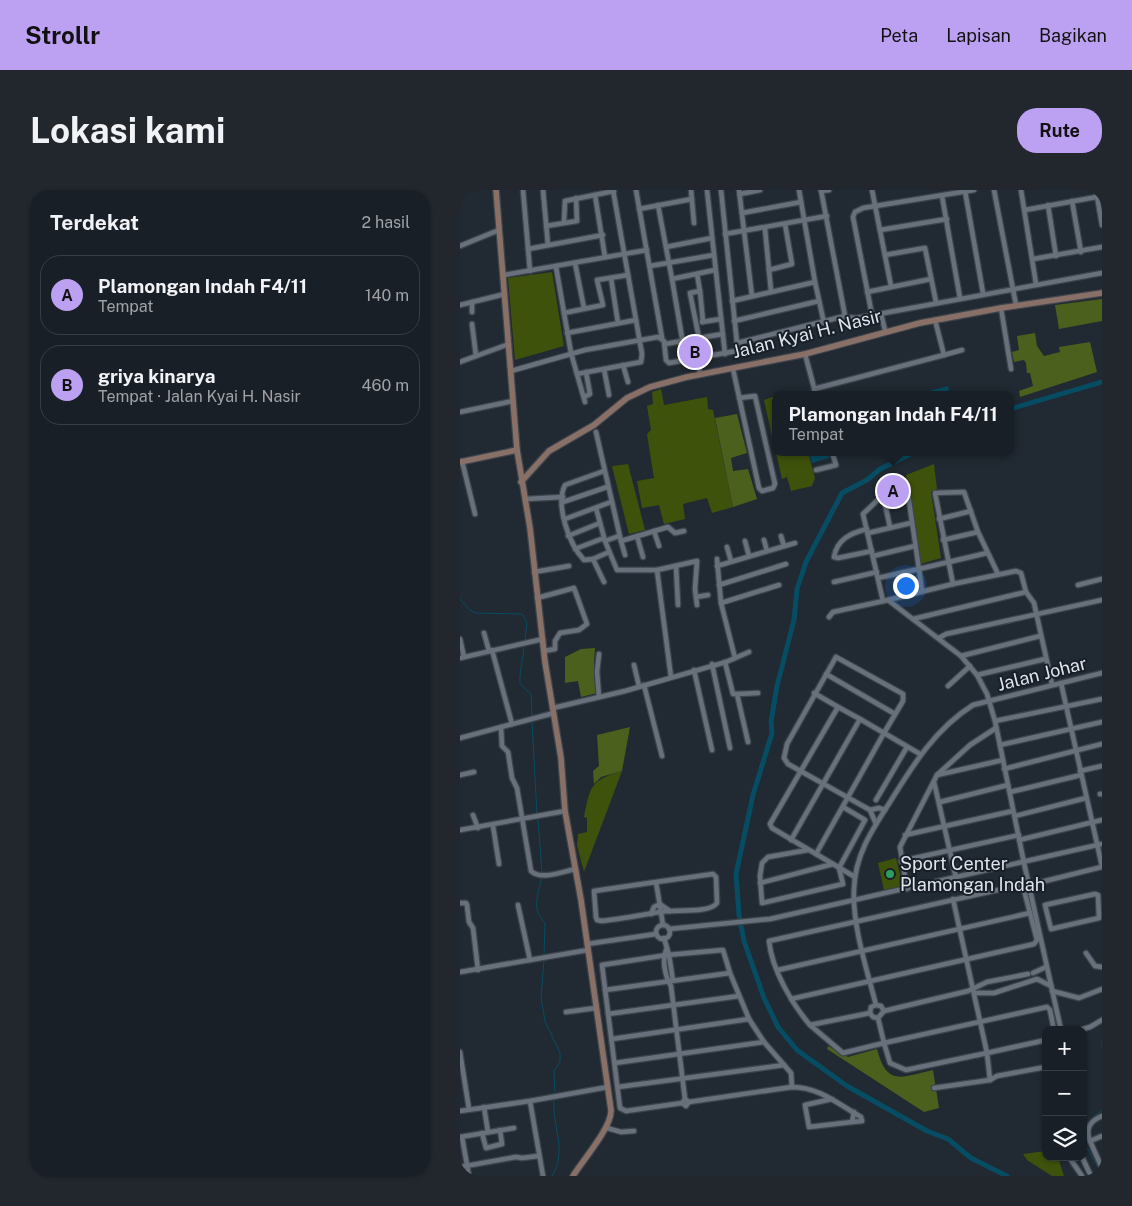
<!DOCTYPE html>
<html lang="id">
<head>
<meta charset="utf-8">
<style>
  body { margin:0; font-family:"Public Sans",sans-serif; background:#22272e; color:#f1f3f6 }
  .controls { position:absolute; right:15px; bottom:15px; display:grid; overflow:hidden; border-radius:10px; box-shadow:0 1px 4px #0004 }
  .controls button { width:45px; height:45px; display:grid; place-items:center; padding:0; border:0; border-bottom:1px solid #373d43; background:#191f26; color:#f1f3f6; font:25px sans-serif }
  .you { position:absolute; left:445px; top:395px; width:18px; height:18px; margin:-12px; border:4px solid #fff; border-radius:50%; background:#1a73e8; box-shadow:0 0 0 8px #1a73e833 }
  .badge { display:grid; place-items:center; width:32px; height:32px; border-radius:50%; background:#bca0f2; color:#111; font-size:16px; font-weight:700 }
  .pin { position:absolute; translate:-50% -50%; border:2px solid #fff; box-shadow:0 1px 5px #0006 }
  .popup { position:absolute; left:312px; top:201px; width:242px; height:65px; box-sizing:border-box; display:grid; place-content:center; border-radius:10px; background:#191f26; filter:drop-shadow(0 1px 4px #0005); font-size:16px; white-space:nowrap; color:#9fa2a7 }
  .popup b { font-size:19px; color:#f1f3f6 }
  .popup::after { content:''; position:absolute; left:50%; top:100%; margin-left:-10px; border:10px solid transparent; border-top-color:#191f26 }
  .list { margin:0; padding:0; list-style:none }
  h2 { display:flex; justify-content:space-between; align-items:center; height:65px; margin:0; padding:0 20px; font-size:21px }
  h2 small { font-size:16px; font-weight:400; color:#9fa2a7 }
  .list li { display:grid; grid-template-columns:32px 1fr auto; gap:15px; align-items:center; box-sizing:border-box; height:80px; margin:0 10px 10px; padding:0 10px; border:1px solid #373d43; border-radius:20px }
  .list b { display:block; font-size:19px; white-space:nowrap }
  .list p { margin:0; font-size:16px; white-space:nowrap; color:#9fa2a7 }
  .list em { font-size:16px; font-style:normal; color:#9fa2a7 }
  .icon { flex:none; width:28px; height:28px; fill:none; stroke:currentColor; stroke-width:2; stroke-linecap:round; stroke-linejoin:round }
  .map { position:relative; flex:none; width:642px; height:986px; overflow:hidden; border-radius:20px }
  header { display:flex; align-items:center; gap:30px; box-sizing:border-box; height:70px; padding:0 25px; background:#bca0f2; color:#111 }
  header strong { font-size:24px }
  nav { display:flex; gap:28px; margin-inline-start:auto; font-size:18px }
  .intro { display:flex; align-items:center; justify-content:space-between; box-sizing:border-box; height:120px; padding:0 30px }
  h1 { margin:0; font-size:35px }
  .button { padding:12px 22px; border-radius:20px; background:#bca0f2; color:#111; font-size:18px; font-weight:700 }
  main { display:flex; gap:30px; padding:0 30px }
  aside { flex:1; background:#191f26; border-radius:20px; box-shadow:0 1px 4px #0004 }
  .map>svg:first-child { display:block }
  .green { fill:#3e520b }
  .forest { fill:#4b601c }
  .water { fill:#064d63 }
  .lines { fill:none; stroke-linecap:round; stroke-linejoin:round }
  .stream { stroke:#064d63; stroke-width:1 }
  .canal { stroke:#064d63; stroke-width:5 }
  .street-casing { stroke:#3e444c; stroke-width:7 }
  .secondary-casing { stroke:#3e444c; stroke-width:8 }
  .street { stroke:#67707b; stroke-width:4.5 }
  .secondary { stroke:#897067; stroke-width:5.5 }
  .leisure-dot { fill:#2e9e5b; stroke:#181f28; stroke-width:2 }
  .labels { text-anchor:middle; stroke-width:4; stroke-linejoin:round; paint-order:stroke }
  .street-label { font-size:18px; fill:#e0e5eb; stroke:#181f28 }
  .poi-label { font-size:18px; fill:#e0e5eb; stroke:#181f28; text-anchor:start }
</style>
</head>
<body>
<header>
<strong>Strollr</strong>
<nav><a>Peta</a><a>Lapisan</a><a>Bagikan</a></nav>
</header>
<div class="intro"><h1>Lokasi kami</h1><a class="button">Rute</a></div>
<main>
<aside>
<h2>Terdekat<small>2 hasil</small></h2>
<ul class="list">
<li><span class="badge">A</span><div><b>Plamongan Indah F4/11</b><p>Tempat</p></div><em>140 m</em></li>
<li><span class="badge">B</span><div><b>griya kinarya</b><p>Tempat · Jalan Kyai H. Nasir</p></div><em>460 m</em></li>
</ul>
</aside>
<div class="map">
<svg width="642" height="986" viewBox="0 0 642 986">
  <rect width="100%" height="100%" fill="#212932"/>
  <g class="green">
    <polygon points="92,82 104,156 55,170 48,88"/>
    <polygon points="201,199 204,215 247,207 248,219 253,220 273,317 252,323 247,308 223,314 225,329 204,334 199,315 182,318 177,291 194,288 187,244 191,240 187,216 193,214 192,202"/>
    <polygon points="315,206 316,207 315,260 304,210"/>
    <polygon points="316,262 333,262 334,266 348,262 355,288 352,296 331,301 327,287 322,289"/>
    <polygon points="168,274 185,340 169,344 152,276"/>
    <polygon points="474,274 477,299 471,302 481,368 460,374 446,285"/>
    <path d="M162 581 124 682 117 655 118 644 127 642V628L124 627C130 596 131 590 162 581Z"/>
    <polygon points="436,668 443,696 424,700 418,673"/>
    <polygon points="586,961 586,967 598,967 604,986 592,986 567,970 563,964"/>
  </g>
  <g class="forest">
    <polygon points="642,109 642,131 599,139 595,115"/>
    <polygon points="575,143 577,156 584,166 600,162 599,157 630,152 637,182 560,207 559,201 573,196 570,183 567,183 566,173 564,170 554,172 552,162 559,160 557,146"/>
    <polygon points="277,224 287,263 271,268 273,281 288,279 297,309 273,317 255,228"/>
    <polygon points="135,458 134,473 137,503 121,507 118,491 105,493 105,467 121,459"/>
    <polygon points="170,537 162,581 141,587 134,594 133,581 139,576 137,545"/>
    <path d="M368 856 388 867 417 859C427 897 441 887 473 880L479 918 464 922 367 859Z"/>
  </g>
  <g class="water">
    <polygon points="488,196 490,205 454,205"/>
    <polygon points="369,262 369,268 352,273 349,263"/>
  </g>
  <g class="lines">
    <g class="stream">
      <polyline points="0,409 10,420 16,423 62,424 67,432 65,450"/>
      <path d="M64 454C64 468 59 480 60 494L71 504 72 526"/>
      <polyline points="72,531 77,625"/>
      <polyline points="78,629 82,683"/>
      <path d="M82 687C78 705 71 718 85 733L84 765"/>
      <polyline points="84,770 81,808 85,831 100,863 100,872 94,881 95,905"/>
      <polyline points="642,851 642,858"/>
      <polyline points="623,936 642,920"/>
      <polyline points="623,951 642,984"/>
      <path d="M92 986C108 960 92 938 94 909"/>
    </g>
    <g class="canal">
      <polyline points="550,219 642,192"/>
      <polyline points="455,262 420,279 407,290 382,303 346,372 337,399 334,430 317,496 311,532 312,543 293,605 276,684 279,725 284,751 304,808 318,837 337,860 387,896 467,941 488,949 511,968 547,986"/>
    </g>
    <defs>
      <g id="street">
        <polyline points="63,0 70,81"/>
        <polyline points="83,0 88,55"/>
        <polyline points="176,0 202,148"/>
        <polyline points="231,0 234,33"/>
        <polyline points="247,0 265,164"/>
        <polyline points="279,0 292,106"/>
        <polyline points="412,0 431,96"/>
        <polyline points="534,0 556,115"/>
        <polyline points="561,0 576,94"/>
        <polyline points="636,0 642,35"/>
        <polyline points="361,1 369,0"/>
        <polyline points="505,1 523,103"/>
        <polyline points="280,4 300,0"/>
        <polyline points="135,5 145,67"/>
        <polyline points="482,6 500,108"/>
        <polyline points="612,11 621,62"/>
        <polyline points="198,15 212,89"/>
        <polyline points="588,15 596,66"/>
        <polyline points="179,19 232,9"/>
        <polyline points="565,20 642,6"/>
        <polyline points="282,23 341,12"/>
        <polyline points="104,32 105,11 154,1"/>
        <polyline points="86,36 117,31 116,8"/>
        <polyline points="305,39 311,101"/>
        <polyline points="420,40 487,29"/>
        <polyline points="265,44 367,26"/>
        <polyline points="0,56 39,40"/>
        <polyline points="206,57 252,48"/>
        <polyline points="68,59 143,45"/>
        <polyline points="425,65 465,58 476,112"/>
        <polyline points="573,69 642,57"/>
        <polyline points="115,73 124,118"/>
        <polyline points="190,76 254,65"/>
        <polyline points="96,77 111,163 117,184 181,172 182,164 153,0"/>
        <polyline points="309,80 332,74 325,34"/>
        <polyline points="44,85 187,60"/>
        <polyline points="151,88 158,133"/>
        <polyline points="355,92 364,133"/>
        <polyline points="240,101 243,132"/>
        <polyline points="407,102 471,89"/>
        <polyline points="272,111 355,92 339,0"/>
        <polyline points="12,112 12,122"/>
        <polyline points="0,115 45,104"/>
        <polyline points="541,118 551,179"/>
        <polyline points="104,123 143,115 137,90 168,85"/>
        <polyline points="421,124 425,140"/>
        <polyline points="412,125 393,27 395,22 403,18 514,0"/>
        <polyline points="383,127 397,128 642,83"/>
        <polyline points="274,131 359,111"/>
        <polyline points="242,132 261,129"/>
        <polyline points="12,134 16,166"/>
        <polyline points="107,143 176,130"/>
        <polyline points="239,148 263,144"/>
        <polyline points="277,153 385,126 361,0"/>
        <polyline points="205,154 239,148 230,103 240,101 237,84"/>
        <polyline points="345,164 356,205"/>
        <polyline points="484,165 502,160"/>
        <polyline points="238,168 240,184"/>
        <polyline points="226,171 212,89 255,80"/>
        <polyline points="0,172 49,154"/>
        <polyline points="163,175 168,192"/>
        <polyline points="144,179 149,205"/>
        <polyline points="273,179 299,298 302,301 313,298 315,294 295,206 279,208"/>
        <polyline points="51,181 125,160 198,147 204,151 206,170 209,173 276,161 277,153 261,0"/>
        <polyline points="117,184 125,212"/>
        <polyline points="354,199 484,165 475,130"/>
        <polyline points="124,207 130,204 126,182"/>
        <polyline points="0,222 53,211"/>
        <polyline points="136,242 161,351 208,337 215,343 224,341"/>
        <polyline points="2,271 15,324"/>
        <polyline points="356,280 376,275 372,262"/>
        <path d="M144 281 105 295C95 315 109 354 124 370L133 369 144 392"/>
        <polyline points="423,305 430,337"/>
        <polyline points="65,309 103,307"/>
        <polyline points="103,312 147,297"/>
        <polyline points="136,318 145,351 157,380 197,380 211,487"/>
        <polyline points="105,329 151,312"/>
        <polyline points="479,329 511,321"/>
        <path d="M407 339C391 343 377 349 374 367L378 368 412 361"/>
        <polyline points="194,341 199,356"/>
        <polyline points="408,343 451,333"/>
        <polyline points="108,346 140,333"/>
        <polyline points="177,346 183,367"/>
        <polyline points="321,346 324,356"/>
        <polyline points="304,350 307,361"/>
        <polyline points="483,350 518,342"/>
        <polyline points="145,351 159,346"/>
        <polyline points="161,351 165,365"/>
        <polyline points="285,351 289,366"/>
        <polyline points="267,357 271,371"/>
        <polyline points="115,359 144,348"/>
        <polyline points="413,366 455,356"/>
        <polyline points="133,369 149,362"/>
        <polyline points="257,369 261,413 275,468"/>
        <polyline points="216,376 218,415"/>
        <polyline points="257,376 335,353"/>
        <polyline points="197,380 237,371 235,399 237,415"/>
        <polyline points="74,382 109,376"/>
        <polyline points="538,384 518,342 504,302 475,303 493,394 556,381 561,383 566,402 574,413 592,494"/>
        <polyline points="418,388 459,379 447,297 442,292 423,305 403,324 423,411"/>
        <polyline points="374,392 417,382"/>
        <polyline points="259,395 326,374"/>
        <polyline points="618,395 642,389"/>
        <polyline points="462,401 459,379 527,363"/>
        <polyline points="236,407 248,405"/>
        <polyline points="77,408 114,398 127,434 119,440 100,443 95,451 95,459 84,461"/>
        <polyline points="428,410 493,394"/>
        <polyline points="261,413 319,395"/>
        <polyline points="369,427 373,422 428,410 501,466 517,485 527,504 535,531 564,673 601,840"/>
        <polyline points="453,429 566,402"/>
        <polyline points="24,443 29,461"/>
        <polyline points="479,448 486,444 642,410"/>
        <polyline points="0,449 4,467"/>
        <polyline points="32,460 52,534"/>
        <polyline points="139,464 137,482 139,507"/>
        <polyline points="501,466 580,446"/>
        <polyline points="0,468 83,449"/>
        <polyline points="265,472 273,504 277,504 288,552"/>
        <polyline points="252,474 270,558"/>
        <polyline points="174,475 179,496"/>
        <polyline points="234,480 252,560"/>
        <polyline points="366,484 435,524"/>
        <polyline points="517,485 585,469"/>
        <polyline points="601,493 642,676"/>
        <polyline points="184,495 202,566"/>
        <polyline points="488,496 510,476"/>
        <polyline points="354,503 378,517"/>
        <polyline points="277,504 298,503"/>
        <polyline points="93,518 165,501 266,472 289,462"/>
        <polyline points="535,531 642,509"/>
        <path d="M41 537 42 556 48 562 52 588 57 598 71 681C81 691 104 681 116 679"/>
        <polyline points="0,548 94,523"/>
        <polyline points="540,555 642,532"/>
        <polyline points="544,579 642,554"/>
        <polyline points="620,581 642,576"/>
        <polyline points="0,585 14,582"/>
        <polyline points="477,585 543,570"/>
        <polyline points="474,592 496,688"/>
        <polyline points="550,602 621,585"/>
        <polyline points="640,604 642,604"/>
        <polyline points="416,610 447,557"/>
        <polyline points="480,612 548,595"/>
        <polyline points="410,620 416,634"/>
        <polyline points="425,620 419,618 410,620 328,574 324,568 327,554 376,467 443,504 443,511 424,543 460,564"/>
        <polyline points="13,625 18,638"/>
        <polyline points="555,626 626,608"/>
        <polyline points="33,636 39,674"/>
        <polyline points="0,640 105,621"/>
        <polyline points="445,645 553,621"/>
        <polyline points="331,650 400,529 424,543 356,664"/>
        <polyline points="559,650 642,630"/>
        <polyline points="348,660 308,667 302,673 300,686 302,713 383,694 379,678 405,630 383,617"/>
        <polyline points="441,671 559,645"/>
        <polyline points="395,687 312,638 310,634 378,517 400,529"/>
        <path d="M196 692 253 684 256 687 257 713C249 724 213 719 200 722 181 725 162 729 142 731L137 730 136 727 134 701 196 692 203 735"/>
        <polyline points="300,693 373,674"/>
        <polyline points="569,695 642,677"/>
        <polyline points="447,699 440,657 477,585 510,555 536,538"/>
        <polygon points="635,704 638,705 639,728 591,739 585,715"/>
        <polyline points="493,709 527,863 586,850"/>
        <polyline points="0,713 6,713 7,715 9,732 13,738 18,780"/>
        <polyline points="58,715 70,770"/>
        <polyline points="191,724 194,717 200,714 210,721"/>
        <circle cx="203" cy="742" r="7"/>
        <polyline points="209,739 310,729 642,654"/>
        <polyline points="204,748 209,765 213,791"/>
        <polyline points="127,754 196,744"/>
        <path d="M206 760C202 770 205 787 211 796L225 909 229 912 226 916 222 913 225 909"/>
        <polyline points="626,763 635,776 642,777"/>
        <polyline points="318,780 570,723"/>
        <polyline points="0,782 128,760"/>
        <polyline points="573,783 586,777"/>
        <polyline points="145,800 270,783"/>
        <polyline points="592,801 619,808 642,799"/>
        <polyline points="514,803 534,803 577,789 591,796"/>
        <path d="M331 809 574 754 577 750 563 696 560 695 309 751C312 780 332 814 350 835L410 823"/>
        <path d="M416 815 411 817 410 823 413 827 418 828 424 821 421 816 416 815C407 780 392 735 394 699 395 665 412 640 430 612 453 575 475 539 513 515L642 483"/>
        <polyline points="424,821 508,801 527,792 568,784"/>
        <polyline points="106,822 136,818"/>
        <polyline points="148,824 279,806"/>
        <polyline points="418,828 424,853 587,817 590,820 594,840"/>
        <polyline points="350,835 383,863 424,853 430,873 446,880 527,863 530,890 537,886 586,877"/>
        <polyline points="620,840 630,837 642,830"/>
        <polyline points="152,849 289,829"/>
        <polyline points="0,862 9,919"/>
        <polyline points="155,873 304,852"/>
        <polyline points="158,897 324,875"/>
        <polyline points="474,898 530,890"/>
        <polyline points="372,909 345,915 349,937 392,932"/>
        <polyline points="70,911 83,986"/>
        <path d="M229 912 332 897C359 897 378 914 401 927L402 931 392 932 394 922"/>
        <polyline points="222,913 166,921 160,918 142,775 207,765 263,760 270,783 289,829 304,852 331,883 332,897"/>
        <polyline points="24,917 28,942"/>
        <polyline points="0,921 70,911 148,897"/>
        <polyline points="147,938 161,942 174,941"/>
        <polyline points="22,943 26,958 42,954 40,940"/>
        <polyline points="642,946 630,951 642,978"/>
        <polyline points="0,947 54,938"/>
        <polyline points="2,947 9,986"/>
        <path d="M630 951C625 938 630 931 642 926"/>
        <polyline points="609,967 622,986"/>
        <polyline points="622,967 631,986"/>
        <polyline points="0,977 56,967 62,968 78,966"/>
      </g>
      <g id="secondary">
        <path d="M36 0 57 260 70 338 85 472 101 568 105 621 121 710 151 920C152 937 123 970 113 986"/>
        <polyline points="0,272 57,260"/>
        <polyline points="61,292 89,261 134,235 167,208 190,197 227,187 345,164 460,133 541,118 642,103"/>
      </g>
    </defs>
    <use href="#street" class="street-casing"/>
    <use href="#secondary" class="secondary-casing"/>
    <use href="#street" class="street"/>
    <use href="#secondary" class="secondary"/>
  </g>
  <circle class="leisure-dot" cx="430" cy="684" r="5"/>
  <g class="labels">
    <g class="street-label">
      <text transform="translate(347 144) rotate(-14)" y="6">Jalan Kyai H. Nasir</text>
      <text transform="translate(582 484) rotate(-14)" y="6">Jalan Johar</text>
    </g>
    <g class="poi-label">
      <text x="440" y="680">Sport Center<tspan x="440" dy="21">Plamongan Indah</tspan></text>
    </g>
  </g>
</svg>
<div class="controls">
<button>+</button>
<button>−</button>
<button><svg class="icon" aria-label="layers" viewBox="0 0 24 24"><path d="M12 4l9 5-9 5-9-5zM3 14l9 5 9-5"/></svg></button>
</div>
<div class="you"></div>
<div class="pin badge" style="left:433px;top:301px">A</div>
<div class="popup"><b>Plamongan Indah F4/11</b>Tempat</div>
<div class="pin badge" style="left:235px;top:162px">B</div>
</div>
</main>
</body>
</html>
